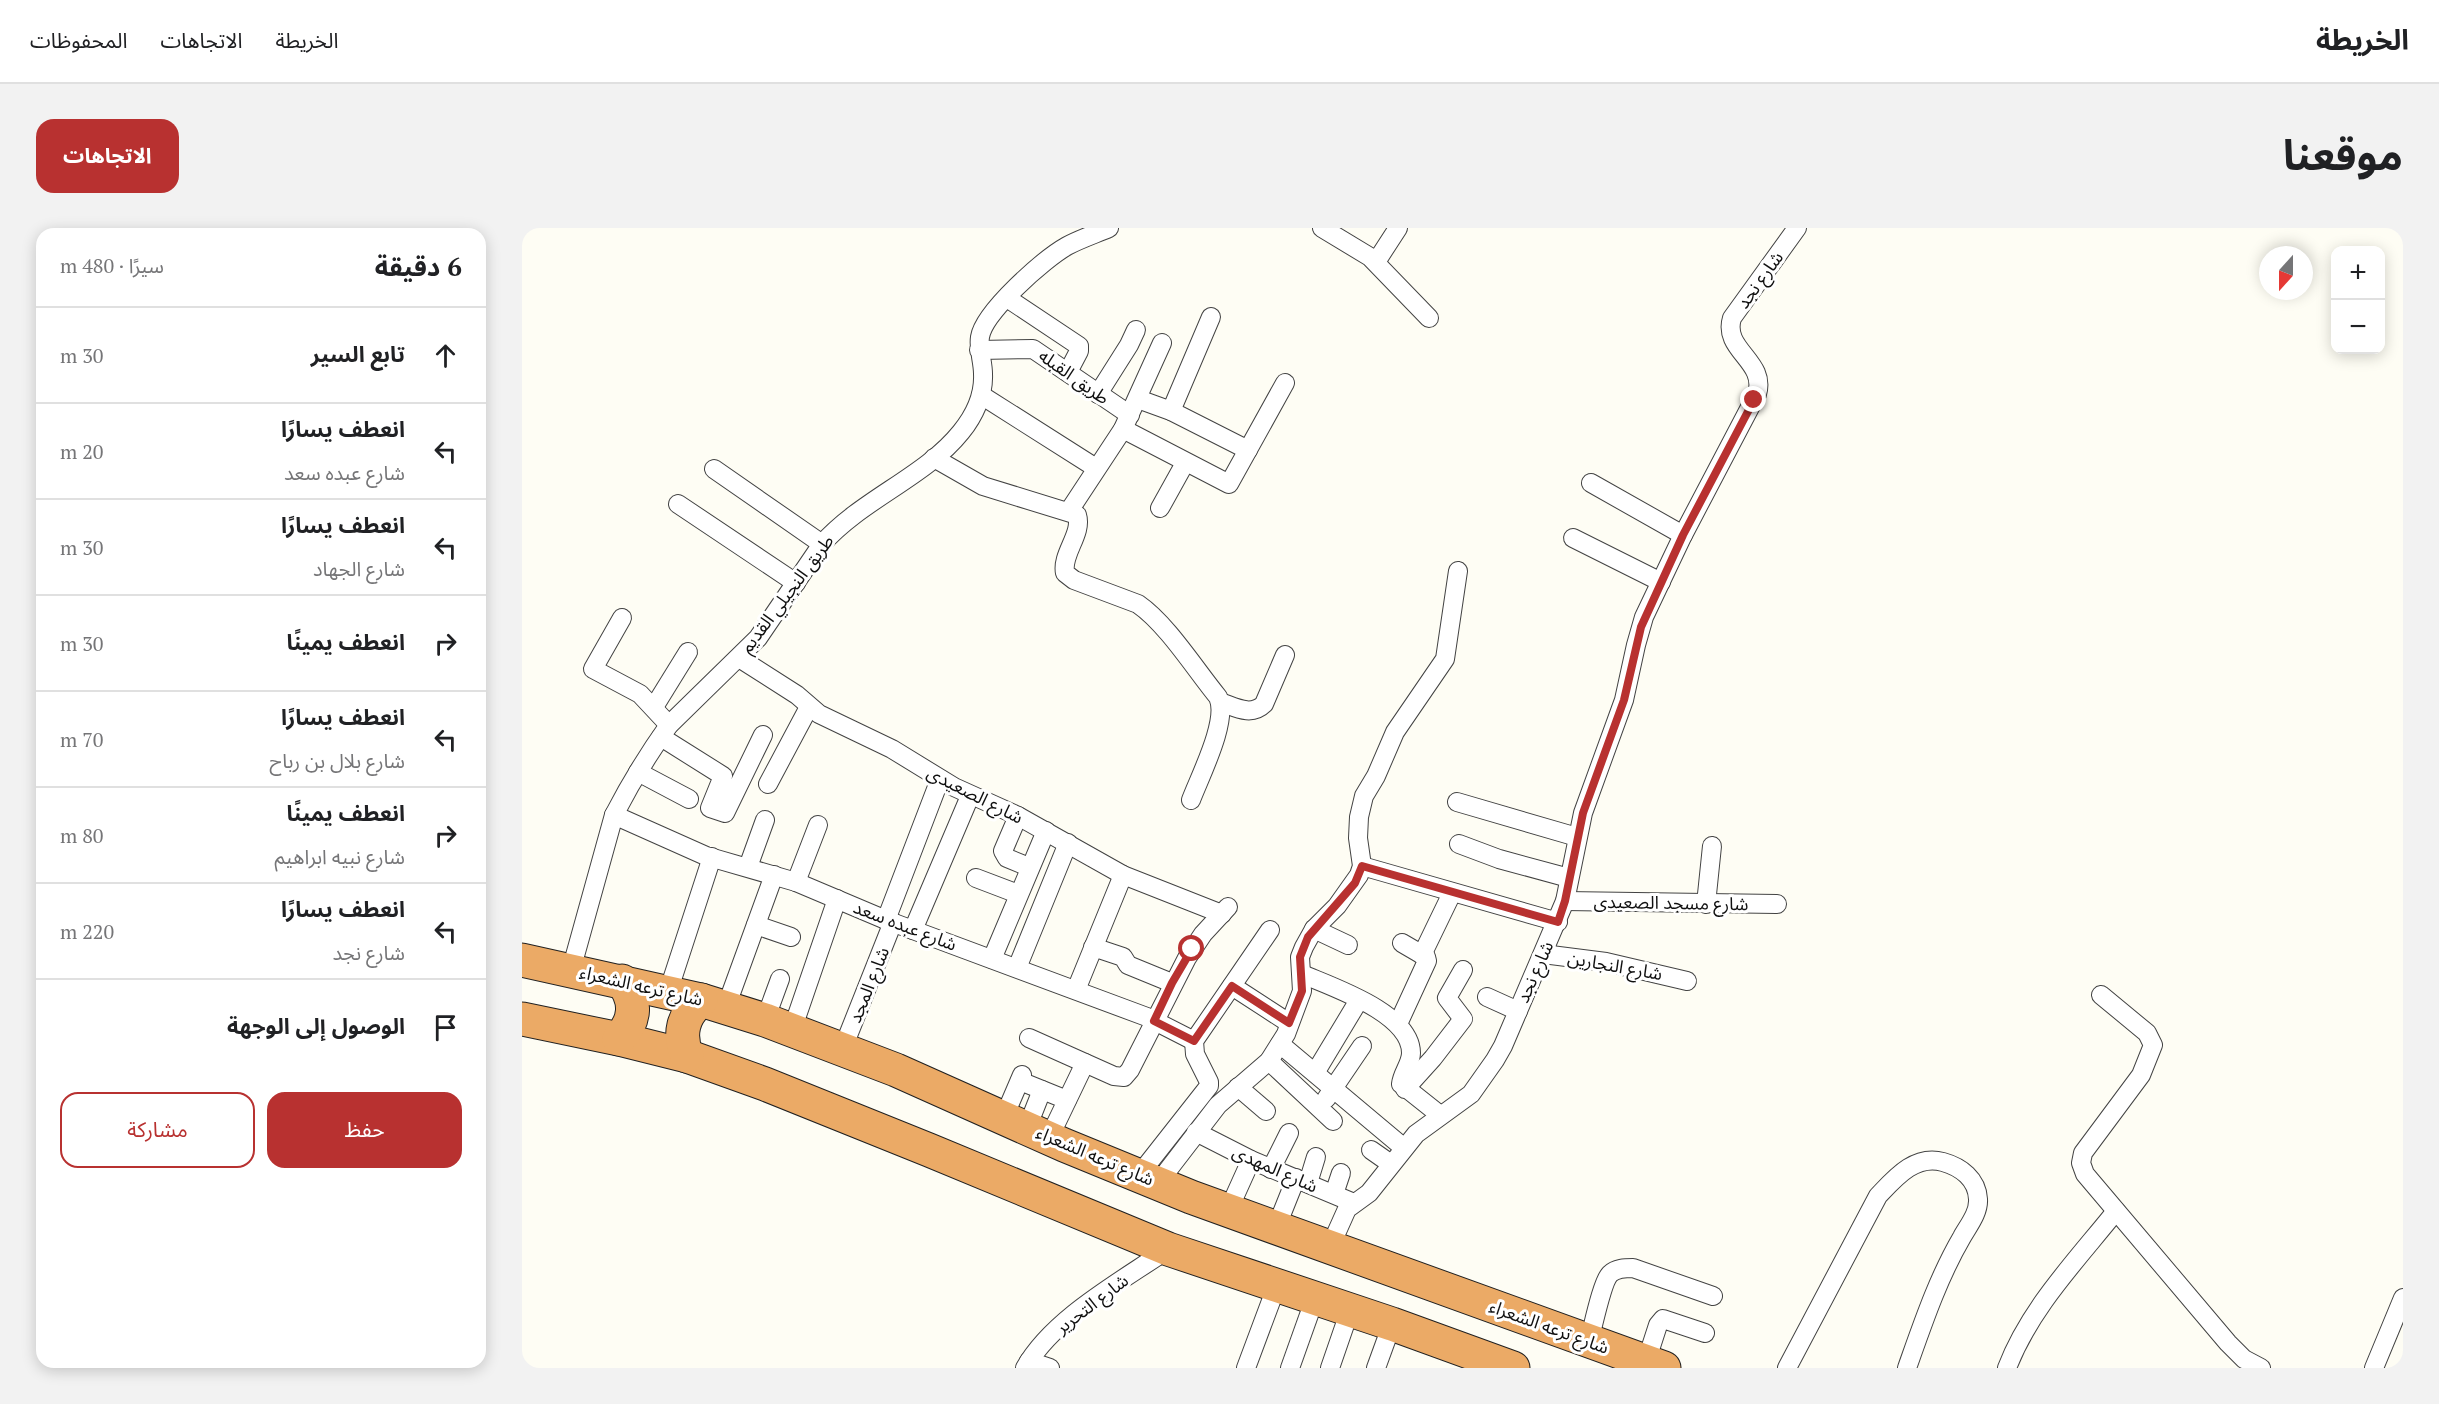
<!DOCTYPE html>
<html lang="ar">
<head>
<meta charset="utf-8">
<style>
  body { margin:0; font-family:"PT Serif","Noto Sans Arabic",serif; background:#f2f2f2; color:#202124; direction:rtl }
  .controls { position:absolute; right:18px; top:18px; display:grid; overflow:hidden; border-radius:12px; box-shadow:0 3px 15px #0003 }
  .controls button { width:54px; height:54px; display:grid; place-items:center; padding:0; border:0; border-bottom:2px solid #e0e0e0; background:#fff; color:#202124; font:30px sans-serif }
  .compass { position:absolute; left:1737px; top:18px; width:54px; height:54px; border-radius:50%; background:#fff; box-shadow:0 3px 15px #0003; rotate:201deg }
  .stop { position:absolute; width:18px; height:18px; margin:-14px; border:4px solid #b83130; border-radius:50%; background:#fff }
  .stop.end { background:#b83130; border-color:#fff; box-shadow:0 2px 6px #0008 }
  .list { margin:0; padding:0; list-style:none }
  h2 { display:flex; justify-content:space-between; align-items:center; height:78px; margin:0; padding:0 24px; font-size:26px }
  h2 small { font-size:20px; font-weight:400; color:#757577 }
  .list li { display:grid; grid-template-columns:39px 1fr auto; gap:18px; align-items:center; box-sizing:border-box; height:96px; padding:0 24px; border-top:2px solid #e0e0e0 }
  .list b { display:block; font-size:22px; white-space:nowrap }
  .list p { margin:0; font-size:20px; white-space:nowrap; color:#757577 }
  .list em { font-size:20px; font-style:normal; color:#757577 }
  .actions { display:flex; gap:12px; padding:18px 24px }
  .actions a { flex:1; padding:14px 0; border:2px solid #b83130; border-radius:18px; text-align:center; font-size:21px; color:#b83130 }
  .actions .main { background:#b83130; color:#fff }
  .icon { flex:none; width:33px; height:33px; fill:none; stroke:currentColor; stroke-width:2; stroke-linecap:round; stroke-linejoin:round }
  .map { position:relative; flex:none; width:1881px; height:1140px; overflow:hidden; direction:ltr; border-radius:18px }
  header { display:flex; align-items:center; gap:36px; box-sizing:border-box; height:84px; padding:0 30px; background:#fff; border-bottom:2px solid #e0e0e0 }
  header strong { font-size:28px }
  nav { display:flex; gap:33px; margin-inline-start:auto; font-size:21px }
  .intro { display:flex; align-items:center; justify-content:space-between; box-sizing:border-box; height:144px; padding:0 36px }
  h1 { margin:0; font-size:42px }
  .button { padding:15px 27px; border-radius:18px; background:#b83130; color:#fff; font-size:21px; font-weight:700 }
  main { display:flex; gap:36px; padding:0 36px }
  aside { flex:1; background:#fff; border-radius:18px; box-shadow:0 3px 15px #0003 }
  .map>svg:first-child { display:block }
  .lines { fill:none; stroke-linecap:round; stroke-linejoin:round }
  .street-casing { stroke:#434343; stroke-width:20 }
  .highway-casing { stroke:#212121; stroke-width:35 }
  .street { stroke:#fff; stroke-width:18 }
  .highway { stroke:#ebaa66; stroke-width:33 }
  .route { stroke:#b83130; stroke-width:8 }
  .labels { text-anchor:middle; stroke-width:6; stroke-linejoin:round; paint-order:stroke }
  .street-label { font-size:18px; fill:#101010; stroke:#fff }
</style>
</head>
<body>
<header>
<strong>الخريطة</strong>
<nav><a>الخريطة</a><a>الاتجاهات</a><a>المحفوظات</a></nav>
</header>
<div class="intro"><h1>موقعنا</h1><a class="button">الاتجاهات</a></div>
<main>
<div class="map">
<svg width="1881" height="1140" viewBox="0 0 1881 1140">
  <rect width="100%" height="100%" fill="#fefdf4"/>
  <g class="lines">
    <defs>
      <g id="street">
        <polyline points="800,0 848,29 907,90"/>
        <polyline points="854,34 876,0"/>
        <polyline points="485,70 557,118 557,123 546,144"/>
        <polyline points="457,122 511,121 608,187"/>
        <polyline points="576,166 607,117 614,102"/>
        <polyline points="459,167 574,240"/>
        <polyline points="616,171 649,183 726,222"/>
        <polyline points="649,183 689,89"/>
        <polyline points="601,201 707,256 763,155"/>
        <path d="M412 230 461 258 555 287C561 306 539 326 543 345L552 352 616 376C645 396 673 441 696 469 707 492 678 548 669 572"/>
        <polyline points="192,241 300,316"/>
        <polyline points="1069,255 1161,307"/>
        <polyline points="156,276 274,355"/>
        <polyline points="638,280 663,235"/>
        <polyline points="547,283 601,201 640,115"/>
        <polyline points="1051,310 1139,354"/>
        <polyline points="100,390 71,441 118,466 147,497"/>
        <polyline points="217,430 275,467 297,486 370,521 432,559 496,588 601,647 700,686"/>
        <path d="M698 474C713 479 729 489 742 476L763 427"/>
        <polyline points="132,479 166,424"/>
        <polyline points="139,509 201,548 188,580 203,585 241,507"/>
        <polyline points="116,544 167,571"/>
        <polyline points="246,556 287,479"/>
        <polyline points="935,574 1055,609"/>
        <polyline points="92,587 184,628 274,654 364,692 625,789 672,813"/>
        <polyline points="496,588 481,623 485,630 507,639"/>
        <polyline points="937,616 977,631 1047,650"/>
        <polyline points="840,638 1036,694"/>
        <polyline points="226,639 243,592"/>
        <polyline points="454,650 496,666"/>
        <polyline points="274,654 296,597"/>
        <polyline points="1043,673 1255,676"/>
        <polyline points="1184,676 1190,618"/>
        <polyline points="364,692 418,551"/>
        <polyline points="234,697 269,709"/>
        <polyline points="792,701 826,717"/>
        <polyline points="391,702 448,568"/>
        <polyline points="571,719 601,729 606,737 650,755"/>
        <polyline points="1021,726 1084,734 1165,753"/>
        <polyline points="900,727 930,665"/>
        <polyline points="470,731 524,603"/>
        <polyline points="495,740 546,615"/>
        <path d="M49 742 92 587C108 556 127 525 147 497L236 410 300 316C340 271 403 249 439 204 452 188 462 167 461 146 461 133 456 122 458 109 462 84 522 31 545 18 558 11 573 6 587 0"/>
        <path d="M780 746C810 759 889 785 889 825 889 836 880 845 879 856L918 887"/>
        <polyline points="710,758 767,795"/>
        <polyline points="554,762 601,647"/>
        <polyline points="146,764 190,629"/>
        <polyline points="1579,767 1625,805 1631,817 1619,847 1561,925 1559,935 1563,946 1706,1115 1722,1131 1739,1140"/>
        <polyline points="965,769 996,783"/>
        <polyline points="204,779 252,647"/>
        <polyline points="243,792 258,751"/>
        <polyline points="876,796 905,733 904,729 880,715"/>
        <polyline points="270,802 315,671"/>
        <polyline points="507,810 592,848 602,849 608,842 665,730 681,706 706,679"/>
        <polyline points="758,816 882,920"/>
        <polyline points="321,820 371,694"/>
        <polyline points="747,833 811,893"/>
        <polyline points="793,845 837,772"/>
        <polyline points="498,853 545,872"/>
        <polyline points="716,859 744,883"/>
        <polyline points="883,861 911,830 941,791 925,770 941,742"/>
        <polyline points="804,871 840,818"/>
        <polyline points="482,889 500,847"/>
        <polyline points="505,900 520,862"/>
        <polyline points="674,904 729,932 832,975"/>
        <polyline points="527,910 563,835"/>
        <polyline points="849,922 869,936"/>
        <polyline points="749,941 767,905"/>
        <polyline points="617,947 687,858 687,854 673,826 672,813 748,702"/>
        <polyline points="636,955 696,877 747,833 764,806 780,763 778,729 782,719 792,701 815,678 837,647 840,638 836,610 837,589 842,568 854,548 873,504 923,431 936,343"/>
        <polyline points="786,955 794,929"/>
        <polyline points="812,966 819,945"/>
        <polyline points="706,983 729,932"/>
        <polyline points="754,1000 774,950"/>
        <path d="M808 1019 825 981 847 965 894 906 949 866 973 832 981 818 1043 673 1061 585 1102 472 1114 417 1122 389 1161 307 1235 166C1245 133 1200 122 1210 90L1275 0"/>
        <path d="M1067 1113C1071 1099 1080 1054 1088 1046 1094 1040 1103 1040 1111 1040L1191 1068"/>
        <polyline points="507,1133 528,1140"/>
        <polyline points="1124,1134 1136,1097 1141,1091 1183,1105"/>
        <path d="M503 1140C531 1090 600 1053 646 1021"/>
        <polyline points="724,1140 755,1057"/>
        <polyline points="768,1140 793,1070"/>
        <polyline points="808,1140 828,1082"/>
        <polyline points="854,1140 870,1096"/>
        <path d="M1265 1140 1356 968C1373 950 1393 926 1421 934 1439 939 1455 951 1456 971 1457 985 1446 998 1440 1009 1416 1050 1401 1095 1385 1140"/>
        <path d="M1485 1140C1508 1080 1554 1033 1594 983"/>
        <polyline points="1852,1140 1881,1070"/>
      </g>
      <g id="highway">
        <polyline points="0,732 179,772 243,792 374,842 542,917 669,969 1142,1140"/>
        <polyline points="0,791 97,811 165,828 243,856 407,922 646,1021 870,1096 991,1140"/>
        <path d="M97 811C114 792 115 773 100 753"/>
        <path d="M165 828C156 806 161 787 179 772"/>
      </g>
    </defs>
    <use href="#street" class="street-casing"/>
    <use href="#highway" class="highway-casing"/>
    <use href="#street" class="street"/>
    <use href="#highway" class="highway"/>
  </g>
  <g class="lines">
    <polyline class="route" points="670,721 650,755 632,793 672,813 710,758 767,795 780,763 778,729 786,709 833,655 840,638 1036,694 1043,673 1061,585 1102,472 1119,399 1161,307 1232,172"/>
  </g>
  <g class="labels">
    <g class="street-label">
      <text transform="translate(1238 52) rotate(-54)" y="6">شارع نجد</text>
      <text transform="translate(552 149) rotate(35)" y="6">طريق القبله</text>
      <text transform="translate(265 366) rotate(-53)" y="6">طريق النجيلي القديم</text>
      <text transform="translate(453 567) rotate(27)" y="6">شارع الصعيدى</text>
      <text transform="translate(1149 675) rotate(1)" y="6">شارع مسجد الصعيدى</text>
      <text transform="translate(383 698) rotate(21)" y="6">شارع عبده سعد</text>
      <text transform="translate(1093 738) rotate(10)" y="6">شارع النجارين</text>
      <text transform="translate(1013 744) rotate(-66)" y="6">شارع نجد</text>
      <text transform="translate(347 757) rotate(-68)" y="6">شارع المجد</text>
      <text transform="translate(119 758) rotate(13)" y="6">شارع ترعه الشعراء</text>
      <text transform="translate(573 928) rotate(23)" y="6">شارع ترعه الشعراء</text>
      <text transform="translate(753 941) rotate(24)" y="6">شارع المهدى</text>
      <text transform="translate(570 1076) rotate(-37)" y="6">شارع التحرير</text>
      <text transform="translate(1027 1099) rotate(20)" y="6">شارع ترعه الشعراء</text>
    </g>
  </g>
</svg>
<div class="controls">
<button>+</button>
<button>−</button>
</div>
<svg class="compass" viewBox="-18 -18 36 36"><path d="M0-13l5 13h-10z" fill="#e53935"/><path d="M0 13l5-13h-10z" fill="#757577"/></svg>
<div class="stop" style="left:670px;top:721px"></div>
<div class="stop end" style="left:1232px;top:172px"></div>
</div>
<aside>
<h2>6 دقيقة<small>سيرًا · 480 m</small></h2>
<ul class="list">
<li><svg class="icon" aria-label="ahead" viewBox="0 0 24 24"><path d="M12 20V5M6 11l6-6 6 6"/></svg><div><b>تابع السير</b></div><em>30 m</em></li>
<li><svg class="icon" aria-label="left" viewBox="0 0 24 24"><path d="M17 20v-9H6M10 6l-5 5 5 5"/></svg><div><b>انعطف يسارًا</b><p>شارع عبده سعد</p></div><em>20 m</em></li>
<li><svg class="icon" aria-label="left" viewBox="0 0 24 24"><path d="M17 20v-9H6M10 6l-5 5 5 5"/></svg><div><b>انعطف يسارًا</b><p>شارع الجهاد</p></div><em>30 m</em></li>
<li><svg class="icon" aria-label="right" viewBox="0 0 24 24"><path d="M7 20v-9h11M14 6l5 5-5 5"/></svg><div><b>انعطف يمينًا</b></div><em>30 m</em></li>
<li><svg class="icon" aria-label="left" viewBox="0 0 24 24"><path d="M17 20v-9H6M10 6l-5 5 5 5"/></svg><div><b>انعطف يسارًا</b><p>شارع بلال بن رباح</p></div><em>70 m</em></li>
<li><svg class="icon" aria-label="right" viewBox="0 0 24 24"><path d="M7 20v-9h11M14 6l5 5-5 5"/></svg><div><b>انعطف يمينًا</b><p>شارع نبيه ابراهيم</p></div><em>80 m</em></li>
<li><svg class="icon" aria-label="left" viewBox="0 0 24 24"><path d="M17 20v-9H6M10 6l-5 5 5 5"/></svg><div><b>انعطف يسارًا</b><p>شارع نجد</p></div><em>220 m</em></li>
<li><svg class="icon" aria-label="arrive" viewBox="0 0 24 24"><path d="M6 21V4h12l-3 4 3 4H6"/></svg><div><b>الوصول إلى الوجهة</b></div></li>
</ul>
<div class="actions"><a class="main">حفظ</a><a>مشاركة</a></div>
</aside>
</main>
</body>
</html>
